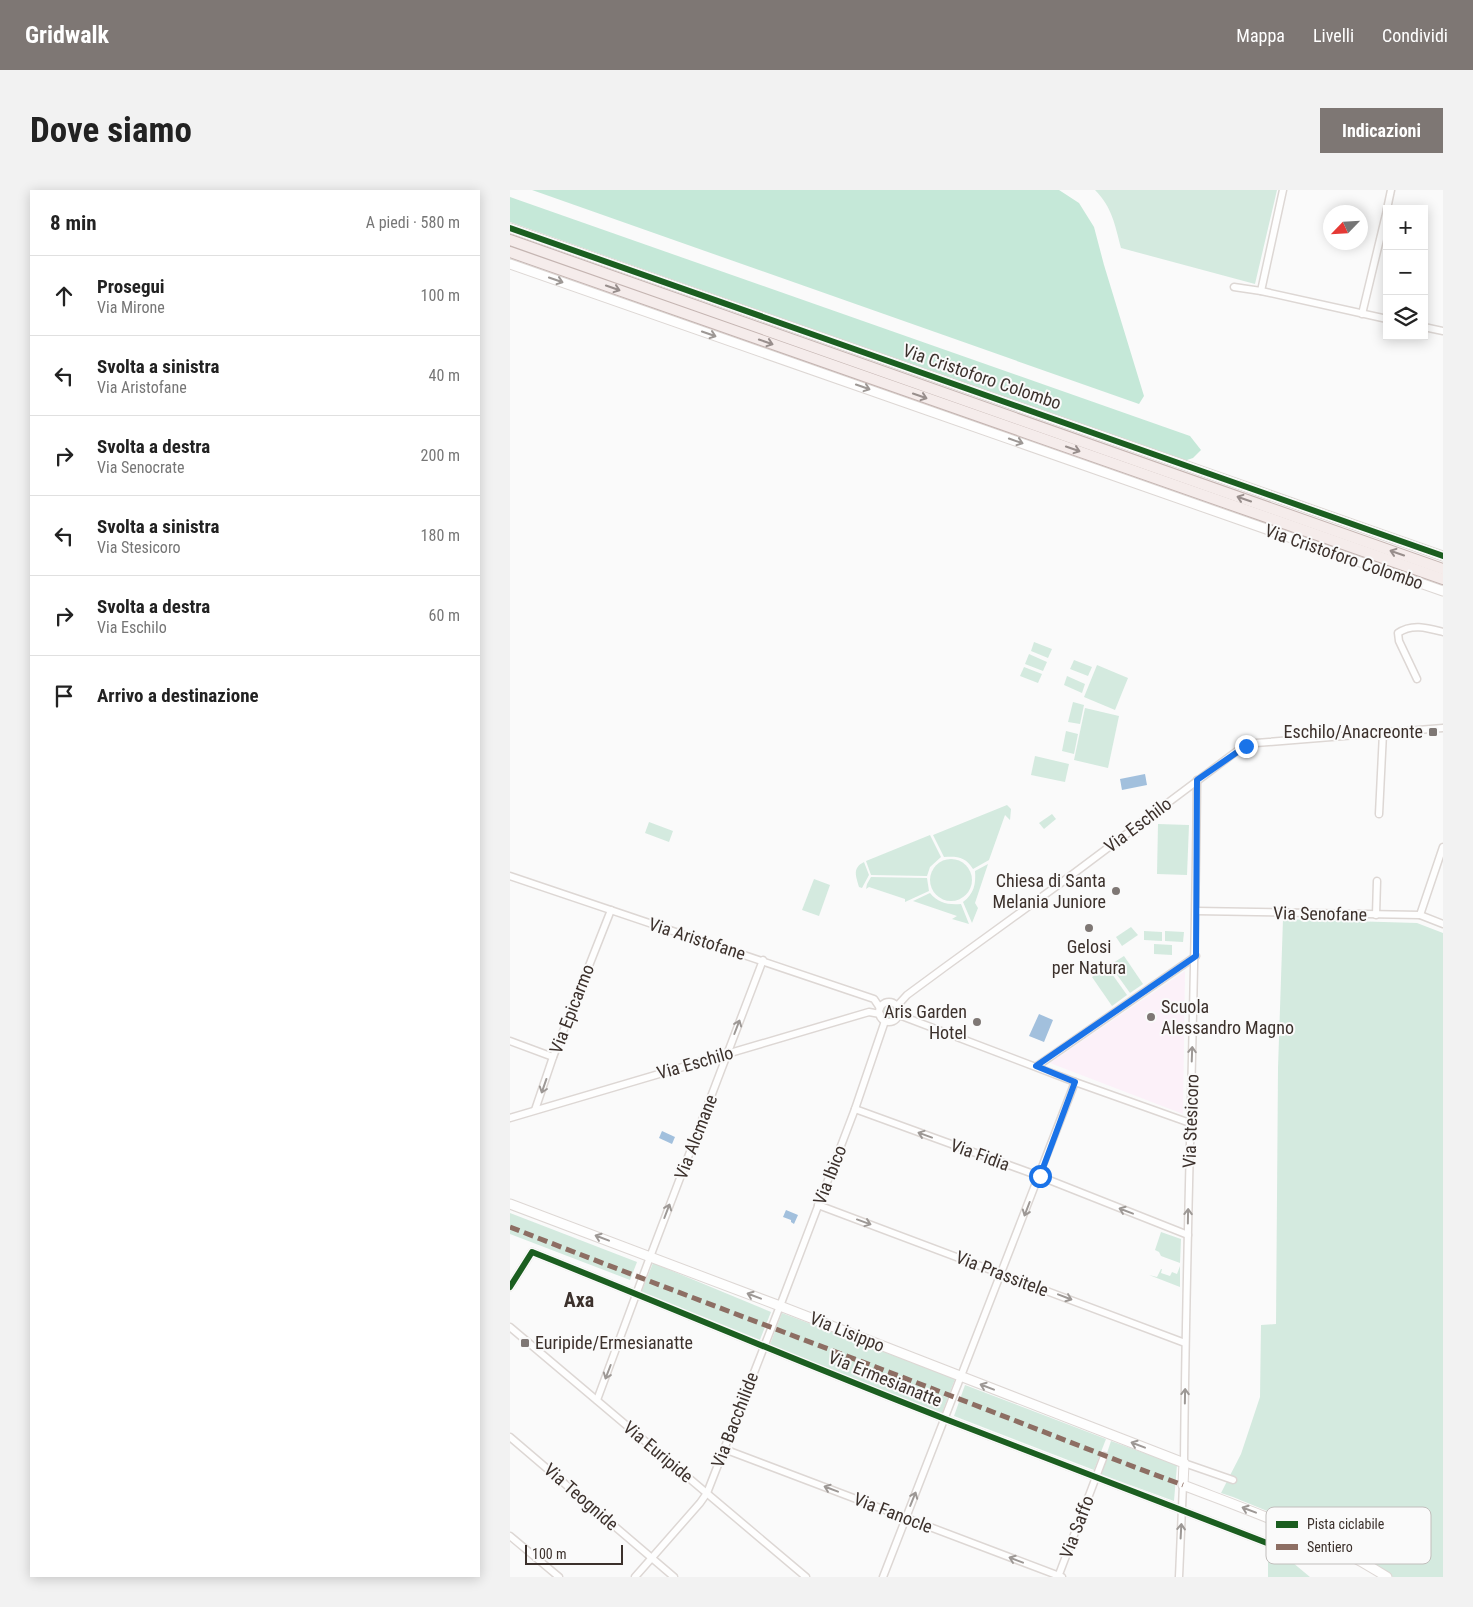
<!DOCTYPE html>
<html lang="it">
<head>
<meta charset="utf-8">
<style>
  body { margin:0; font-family:"Roboto Condensed",sans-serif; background:#f2f2f2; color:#222 }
  .controls { position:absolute; right:15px; top:15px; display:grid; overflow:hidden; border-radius:0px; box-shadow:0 2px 12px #0003 }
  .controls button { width:45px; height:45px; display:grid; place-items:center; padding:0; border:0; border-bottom:1px solid #e0e0e0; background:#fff; color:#222; font:25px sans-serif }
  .compass { position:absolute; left:813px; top:15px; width:45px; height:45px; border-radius:50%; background:#fff; box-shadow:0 2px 12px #0003; rotate:245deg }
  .scale { position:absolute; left:15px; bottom:12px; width:98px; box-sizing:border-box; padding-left:5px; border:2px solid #3c312c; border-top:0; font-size:14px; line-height:18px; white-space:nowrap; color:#3c312c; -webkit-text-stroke:4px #fafafa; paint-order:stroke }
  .stop { position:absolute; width:15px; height:15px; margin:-11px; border:4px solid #1a73e8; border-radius:50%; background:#fff }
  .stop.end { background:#1a73e8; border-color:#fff; box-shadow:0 1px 5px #0008 }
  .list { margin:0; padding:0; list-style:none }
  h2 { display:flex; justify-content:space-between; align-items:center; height:65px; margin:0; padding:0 20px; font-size:21px }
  h2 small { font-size:16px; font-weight:400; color:#767676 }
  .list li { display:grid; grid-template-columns:32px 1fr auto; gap:15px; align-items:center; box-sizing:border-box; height:80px; padding:0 20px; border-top:1px solid #e0e0e0 }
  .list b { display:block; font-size:19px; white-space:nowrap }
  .list p { margin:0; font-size:16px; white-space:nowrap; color:#767676 }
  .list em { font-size:16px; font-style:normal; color:#767676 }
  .icon { flex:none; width:28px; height:28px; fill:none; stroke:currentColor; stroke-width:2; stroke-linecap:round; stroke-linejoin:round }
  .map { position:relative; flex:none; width:933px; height:1387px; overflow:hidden; border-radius:0px }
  header { display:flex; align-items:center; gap:30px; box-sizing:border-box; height:70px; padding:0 25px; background:#7e7774; color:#fff }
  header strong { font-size:24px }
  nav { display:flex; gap:28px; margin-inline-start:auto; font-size:18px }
  .intro { display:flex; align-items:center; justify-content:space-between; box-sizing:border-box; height:120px; padding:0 30px }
  h1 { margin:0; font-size:35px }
  .button { padding:12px 22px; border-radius:0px; background:#7e7774; color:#fff; font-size:18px; font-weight:700 }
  main { display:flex; gap:30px; padding:0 30px }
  aside { flex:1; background:#fff; border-radius:0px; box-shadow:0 2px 12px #0003 }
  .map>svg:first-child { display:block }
  .education { fill:#fcf1f9 }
  .green { fill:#d4eadf }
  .forest { fill:#c5e8d8 }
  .water { fill:#a2c0dd }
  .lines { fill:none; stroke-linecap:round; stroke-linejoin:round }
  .street-casing { stroke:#ddd7d4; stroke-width:9 }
  .secondary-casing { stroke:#ddd7d4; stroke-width:11 }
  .primary-casing { stroke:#c5b5b2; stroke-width:12 }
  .street { stroke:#fefefe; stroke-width:6 }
  .secondary { stroke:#fefefe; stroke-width:9 }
  .primary { stroke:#f5eceb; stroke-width:10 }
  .quiet { stroke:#8d6e63; stroke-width:5; stroke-dasharray:10 5; stroke-linecap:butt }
  .cycleway-casing { stroke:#fafafa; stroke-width:9 }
  .cycleway { stroke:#1b5e20; stroke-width:6 }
  .oneway { stroke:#9d9895 }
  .oneway2 { stroke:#988e8c }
  .route { stroke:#1a73e8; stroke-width:6 }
  .poi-dot { fill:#7e7774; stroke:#fafafa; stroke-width:2 }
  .labels { text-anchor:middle; stroke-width:4; stroke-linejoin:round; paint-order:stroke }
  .street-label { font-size:18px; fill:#3c312c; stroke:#fafafa }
  .poi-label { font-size:18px; fill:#3c312c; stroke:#fafafa; text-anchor:end }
  .quarter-label { font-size:20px; font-weight:bold; fill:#3c312c; stroke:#fafafa }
  .key { fill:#fafafa; stroke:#c1bebc; stroke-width:1 }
  .key-label { font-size:14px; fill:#3c312c }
</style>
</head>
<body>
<header>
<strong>Gridwalk</strong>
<nav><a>Mappa</a><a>Livelli</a><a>Condividi</a></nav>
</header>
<div class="intro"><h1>Dove siamo</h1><a class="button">Indicazioni</a></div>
<main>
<aside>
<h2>8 min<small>A piedi · 580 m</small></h2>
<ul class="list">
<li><svg class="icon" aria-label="ahead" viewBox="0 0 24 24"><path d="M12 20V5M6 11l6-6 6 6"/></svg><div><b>Prosegui</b><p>Via Mirone</p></div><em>100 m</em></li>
<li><svg class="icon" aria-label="left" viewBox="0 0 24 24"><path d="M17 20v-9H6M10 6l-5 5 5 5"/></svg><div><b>Svolta a sinistra</b><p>Via Aristofane</p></div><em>40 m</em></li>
<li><svg class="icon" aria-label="right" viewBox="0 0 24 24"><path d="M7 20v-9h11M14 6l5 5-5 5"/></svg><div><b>Svolta a destra</b><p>Via Senocrate</p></div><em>200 m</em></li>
<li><svg class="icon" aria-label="left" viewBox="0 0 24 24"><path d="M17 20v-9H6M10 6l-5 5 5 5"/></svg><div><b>Svolta a sinistra</b><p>Via Stesicoro</p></div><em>180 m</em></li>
<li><svg class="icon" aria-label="right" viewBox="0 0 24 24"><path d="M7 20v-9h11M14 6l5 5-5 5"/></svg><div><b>Svolta a destra</b><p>Via Eschilo</p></div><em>60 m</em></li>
<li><svg class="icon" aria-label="arrive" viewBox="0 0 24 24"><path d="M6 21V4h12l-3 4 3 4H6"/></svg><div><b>Arrivo a destinazione</b></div></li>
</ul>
</aside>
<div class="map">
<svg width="933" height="1387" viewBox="0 0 933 1387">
  <rect width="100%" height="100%" fill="#fafafa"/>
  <polygon class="education" points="675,781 673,924 540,873"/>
  <g class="green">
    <path d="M585 0H767L745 94 611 58C605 35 602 17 585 0Z"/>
    <polygon points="524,452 542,459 538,468 521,461"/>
    <polygon points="519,464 537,472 533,481 515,474"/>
    <polygon points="564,470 582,477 578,486 560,479"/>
    <polygon points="587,475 618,488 605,520 574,507"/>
    <polygon points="514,477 532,484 528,493 510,486"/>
    <polygon points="557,486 575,494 572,503 554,495"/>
    <polygon points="563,512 574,515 570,534 558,532"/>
    <polygon points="575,518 609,526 598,578 564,570"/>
    <polygon points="556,541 568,544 564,564 552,561"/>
    <polygon points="525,566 559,574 555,592 521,585"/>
    <path d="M497 615 501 619 500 630 495 625 479 670 463 679C456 667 447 666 434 667L423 645Z"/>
    <polygon points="542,624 546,629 534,639 529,633"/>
    <polygon points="139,632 163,641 159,652 135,643"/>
    <polygon points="648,634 679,635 677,685 647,684"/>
    <polygon points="420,645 431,667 420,677 417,686 361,685 356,671"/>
    <circle cx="441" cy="690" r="21"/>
    <path d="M354 672 359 685 352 698 349 697C346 686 342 678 354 672Z"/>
    <path d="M478 674 465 713 468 718 462 733 453 712C464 704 466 694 465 681Z"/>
    <polygon points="361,687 417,688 419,701 395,712 395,709 359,697 356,699 357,694"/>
    <polygon points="304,689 320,695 309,726 292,720"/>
    <path d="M420 703C428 713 438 715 451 714L459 734 442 729 447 726 403 711Z"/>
    <polygon points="773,729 907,733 933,743 933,1387 883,1387 840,1355 723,1307 711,1303 731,1264 750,1207 751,1135 766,1134 768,878"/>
    <polygon points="621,737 628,745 612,756 606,747"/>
    <polygon points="634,741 652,742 652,751 634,750"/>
    <polygon points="655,741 674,742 673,752 655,751"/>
    <polygon points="644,754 662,755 662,765 644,764"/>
    <polygon points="614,766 633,794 620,803 600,775"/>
    <polygon points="597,777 617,805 602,816 582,787"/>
    <circle cx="380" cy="822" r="7"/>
    <polygon points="0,1023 127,1072 120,1090 0,1044"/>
    <polygon points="651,1042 671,1049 670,1073 651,1066 649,1062 645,1060"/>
    <polygon points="143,1073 261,1122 249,1152 131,1103"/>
    <polygon points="670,1076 670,1097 639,1085 647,1087 651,1079 652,1079 651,1083 660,1086 662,1082 667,1084"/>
    <polygon points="272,1123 445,1189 432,1223 259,1157"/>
    <polygon points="455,1195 596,1249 584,1280 444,1226"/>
    <polygon points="601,1251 667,1275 664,1311 590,1284"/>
    <polygon points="758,1351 780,1358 776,1367 800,1387 758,1387"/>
  </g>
  <g class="forest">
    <polygon points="22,0 549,0 569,13 584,37 594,75 634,206 629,214"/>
    <polygon points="0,7 680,246 691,260 683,268 674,271 0,32"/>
  </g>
  <g class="water">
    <polygon points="635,584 637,595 612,600 610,589"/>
    <polygon points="529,824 543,830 534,852 519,846"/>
    <polygon points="152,941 165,947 162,954 149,948"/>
    <polygon points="276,1020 288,1025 284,1034 281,1032 281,1030 273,1027"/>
  </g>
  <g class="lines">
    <defs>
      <g id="street">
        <polyline points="877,19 881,0"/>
        <polyline points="724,97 751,101 877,129"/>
        <polyline points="751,101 773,0"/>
        <polyline points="852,124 877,20"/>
        <polyline points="914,137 933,141"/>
        <path d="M907 489 889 451 888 443C902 433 918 438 933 442"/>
        <path d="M687 590C685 817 676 1045 674 1273L723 1290"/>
        <polyline points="869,624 873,543"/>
        <polyline points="0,686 364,809 370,818"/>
        <polyline points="686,721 910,725 933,734"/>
        <polyline points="866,725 867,691"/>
        <polyline points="910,725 933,657"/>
        <circle cx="379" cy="822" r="10"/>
        <polyline points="387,816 397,805 435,777 559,687 731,558 746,553 933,538"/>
        <polyline points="389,825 565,892 680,933"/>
        <polyline points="0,851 43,867"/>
        <polyline points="527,876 686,766"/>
        <polyline points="345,919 529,986 678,1045"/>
        <polyline points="25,920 43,867 101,720"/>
        <polyline points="0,928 359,822 370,824"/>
        <polyline points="308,1015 675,1153"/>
        <path d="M0 1097 22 1062C160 1117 296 1175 435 1229 542 1271 650 1311 757 1353"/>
        <polyline points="0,1137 296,1387"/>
        <polyline points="87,1210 140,1067 253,770"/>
        <polyline points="0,1247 164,1387"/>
        <polyline points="214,1259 552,1387"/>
        <polyline points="0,1346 49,1387"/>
        <polyline points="125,1387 190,1313 197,1303 270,1116 345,919 375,831"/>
        <polyline points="373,1387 565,892"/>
        <polyline points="548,1387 594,1266"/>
        <polyline points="669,1387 673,1295"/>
      </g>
      <g id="secondary">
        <polyline points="0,38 933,366"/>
        <polyline points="0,74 933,401"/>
        <path d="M0 1014 270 1116 674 1273 673 1295C743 1322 813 1346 877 1387"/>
      </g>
      <g id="primary">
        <polyline points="0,50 933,379"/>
        <polyline points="0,62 933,389"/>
      </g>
    </defs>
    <use href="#street" class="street-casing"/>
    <use href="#secondary" class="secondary-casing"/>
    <use href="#primary" class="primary-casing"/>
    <use href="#street" class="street"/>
    <use href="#secondary" class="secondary"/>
    <use href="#primary" class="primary"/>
    <path class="quiet" d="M0 1037C147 1095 296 1150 444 1207 520 1236 596 1267 673 1295"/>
    <defs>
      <g id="cycleway">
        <polyline points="0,38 933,366"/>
        <path d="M0 1097 22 1062C160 1117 296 1175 435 1229 542 1271 650 1311 757 1353"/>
      </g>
    </defs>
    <use href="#cycleway" class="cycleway-casing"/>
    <use href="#cycleway" class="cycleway"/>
  </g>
  <defs><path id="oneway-shaft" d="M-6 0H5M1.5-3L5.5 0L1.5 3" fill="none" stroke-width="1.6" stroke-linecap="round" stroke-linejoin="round" transform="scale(1.25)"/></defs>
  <g class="oneway">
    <use href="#oneway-shaft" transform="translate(46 90) rotate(19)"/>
    <use href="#oneway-shaft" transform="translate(199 144) rotate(19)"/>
    <use href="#oneway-shaft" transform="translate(353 197) rotate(19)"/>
    <use href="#oneway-shaft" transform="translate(506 251) rotate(19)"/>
    <use href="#oneway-shaft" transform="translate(227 837) rotate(-69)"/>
    <use href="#oneway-shaft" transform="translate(682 864) rotate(-88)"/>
    <use href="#oneway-shaft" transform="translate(34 896) rotate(109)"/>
    <use href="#oneway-shaft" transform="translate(415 945) rotate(-160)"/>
    <use href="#oneway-shaft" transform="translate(517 1019) rotate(111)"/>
    <use href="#oneway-shaft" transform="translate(157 1021) rotate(-69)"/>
    <use href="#oneway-shaft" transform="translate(616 1021) rotate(-159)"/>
    <use href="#oneway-shaft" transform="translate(678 1026) rotate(-89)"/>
    <use href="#oneway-shaft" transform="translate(354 1032) rotate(20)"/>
    <use href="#oneway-shaft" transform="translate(92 1048) rotate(-159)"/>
    <use href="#oneway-shaft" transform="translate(244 1106) rotate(-159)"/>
    <use href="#oneway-shaft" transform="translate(555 1107) rotate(21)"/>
    <use href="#oneway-shaft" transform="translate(98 1182) rotate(111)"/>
    <use href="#oneway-shaft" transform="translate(477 1197) rotate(-159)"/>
    <use href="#oneway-shaft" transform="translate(675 1206) rotate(-89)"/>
    <use href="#oneway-shaft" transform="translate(628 1255) rotate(-159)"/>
    <use href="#oneway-shaft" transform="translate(321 1299) rotate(-159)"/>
    <use href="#oneway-shaft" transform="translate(403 1309) rotate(-68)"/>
    <use href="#oneway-shaft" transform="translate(739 1320) rotate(-159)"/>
    <use href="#oneway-shaft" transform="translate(671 1341) rotate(-87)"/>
    <use href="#oneway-shaft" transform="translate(506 1370) rotate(-159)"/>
  </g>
  <g class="oneway2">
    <use href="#oneway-shaft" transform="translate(103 98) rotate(19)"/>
    <use href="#oneway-shaft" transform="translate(256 152) rotate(19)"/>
    <use href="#oneway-shaft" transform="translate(410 206) rotate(19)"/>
    <use href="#oneway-shaft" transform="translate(563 259) rotate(19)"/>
    <use href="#oneway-shaft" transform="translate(734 309) rotate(-161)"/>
    <use href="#oneway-shaft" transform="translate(887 363) rotate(-161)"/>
  </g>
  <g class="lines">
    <polyline class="route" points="530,986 565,892 526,876 686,766 687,590 736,556"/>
  </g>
  <g class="poi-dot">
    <rect x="918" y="537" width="10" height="10" rx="2.5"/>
    <circle cx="606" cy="701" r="5"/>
    <circle cx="579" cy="738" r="5"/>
    <circle cx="641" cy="827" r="5"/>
    <circle cx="467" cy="832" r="5"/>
    <rect x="10" y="1148" width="10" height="10" rx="2.5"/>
  </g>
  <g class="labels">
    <g class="street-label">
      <text transform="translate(472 187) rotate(19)" y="6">Via Cristoforo Colombo</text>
      <text transform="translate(834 367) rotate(19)" y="6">Via Cristoforo Colombo</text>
      <text transform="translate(628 635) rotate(-37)" y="6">Via Eschilo</text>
      <text transform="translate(810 724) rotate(1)" y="6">Via Senofane</text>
      <text transform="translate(187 749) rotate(18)" y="6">Via Aristofane</text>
      <text transform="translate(62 819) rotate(-69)" y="6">Via Epicarmo</text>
      <text transform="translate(185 873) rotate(-16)" y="6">Via Eschilo</text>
      <text transform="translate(681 931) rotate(-88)" y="6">Via Stesicoro</text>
      <text transform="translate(186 947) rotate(-69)" y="6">Via Alcmane</text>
      <text transform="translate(470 965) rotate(20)" y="6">Via Fidia</text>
      <text transform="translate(320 985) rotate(-69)" y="6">Via Ibico</text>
      <text transform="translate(492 1084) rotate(21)" y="6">Via Prassitele</text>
      <text transform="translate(337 1142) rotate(22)" y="6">Via Lisippo</text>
      <text transform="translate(375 1189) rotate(22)" y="6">Via Ermesianatte</text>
      <text transform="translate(225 1230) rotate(-69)" y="6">Via Bacchilide</text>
      <text transform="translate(148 1262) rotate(40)" y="6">Via Euripide</text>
      <text transform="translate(71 1307) rotate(41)" y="6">Via Teognide</text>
      <text transform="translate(383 1323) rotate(21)" y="6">Via Fanocle</text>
      <text transform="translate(567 1337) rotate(-69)" y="6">Via Saffo</text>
    </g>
    <g class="poi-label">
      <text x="913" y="548">Eschilo/Anacreonte</text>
      <text x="596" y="697">Chiesa di Santa<tspan x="596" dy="21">Melania Juniore</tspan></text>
      <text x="579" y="763" text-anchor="middle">Gelosi<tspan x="579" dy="21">per Natura</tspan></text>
      <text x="651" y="823" text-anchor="start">Scuola<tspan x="651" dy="21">Alessandro Magno</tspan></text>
      <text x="457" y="828">Aris Garden<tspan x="457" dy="21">Hotel</tspan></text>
      <text x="25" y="1159" text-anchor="start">Euripide/Ermesianatte</text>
    </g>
    <g class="quarter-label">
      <text x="69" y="1117">Axa</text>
    </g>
  </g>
  <rect x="756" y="1317" width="165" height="57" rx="8" class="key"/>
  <rect x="766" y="1331" width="22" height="7" fill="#1b5e20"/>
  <rect x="766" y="1354" width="22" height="6" fill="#8d6e63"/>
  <g class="key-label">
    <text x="797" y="1339">Pista ciclabile</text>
    <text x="797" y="1362">Sentiero</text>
  </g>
</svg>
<div class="controls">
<button>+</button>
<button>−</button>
<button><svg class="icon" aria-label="layers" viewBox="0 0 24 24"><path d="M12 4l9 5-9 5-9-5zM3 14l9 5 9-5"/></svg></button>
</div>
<svg class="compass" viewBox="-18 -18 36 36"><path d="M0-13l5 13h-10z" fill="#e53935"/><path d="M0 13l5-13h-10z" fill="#767676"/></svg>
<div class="scale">100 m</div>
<div class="stop" style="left:530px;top:986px"></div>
<div class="stop end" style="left:736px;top:556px"></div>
</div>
</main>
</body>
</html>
